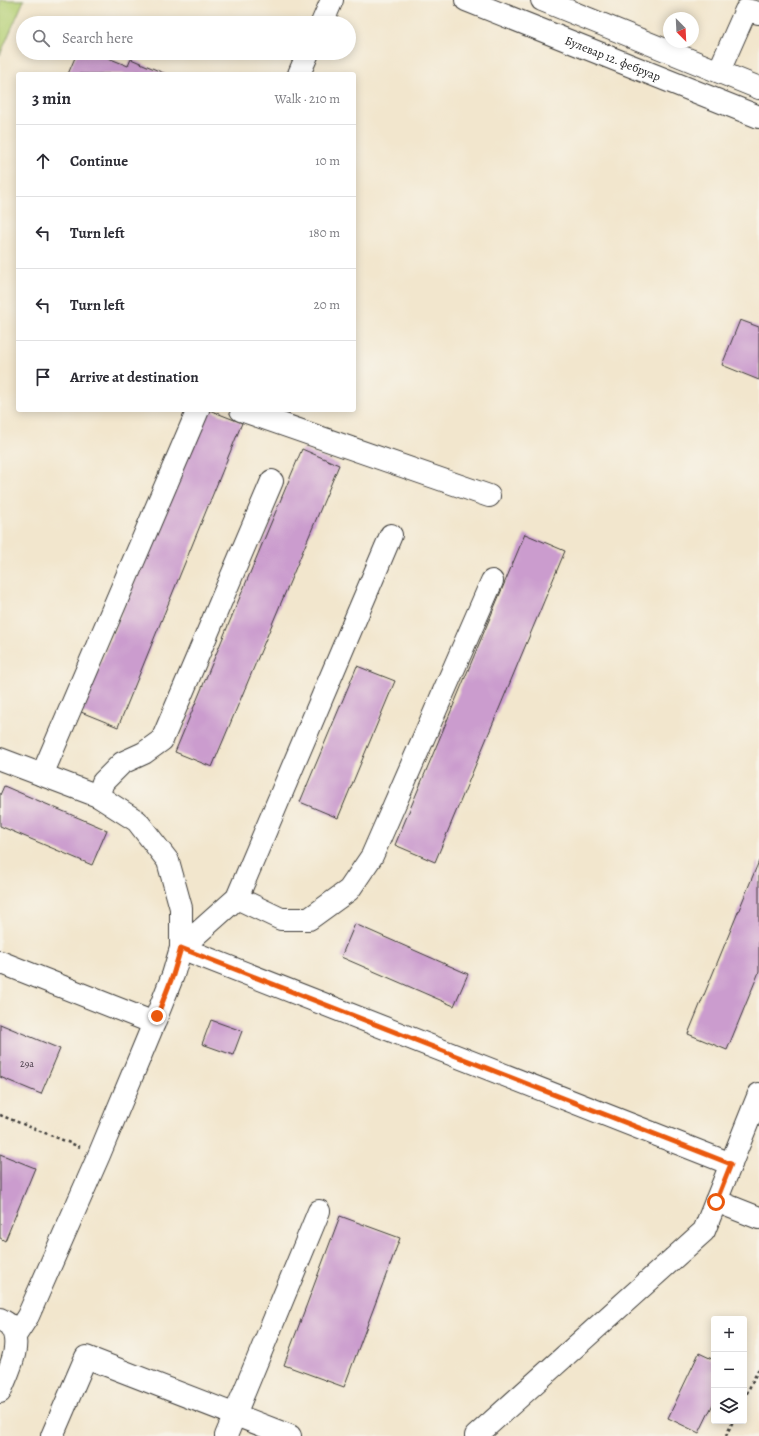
<!DOCTYPE html>
<html lang="en">
<head>
<meta charset="utf-8">
<style>
  body { margin:0; font-family:Alegreya,serif; background:#f2f2f3; color:#2b2b33 }
  .controls { position:absolute; right:12px; bottom:12px; display:grid; overflow:hidden; border-radius:4px; box-shadow:0 2px 10px #0003 }
  .controls button { width:36px; height:36px; display:grid; place-items:center; padding:0; border:0; border-bottom:1px solid #e1e1e2; background:#fff; color:#2b2b33; font:20px sans-serif }
  .compass { position:absolute; left:663px; top:12px; width:36px; height:36px; border-radius:50%; background:#fff; box-shadow:0 2px 10px #0003; rotate:156deg }
  .stop { position:absolute; width:12px; height:12px; margin:-9px; border:3px solid #ea580c; border-radius:50%; background:#fff }
  .stop.end { background:#ea580c; border-color:#fff; box-shadow:0 1px 4px #0008 }
  .list { margin:0; padding:0; list-style:none }
  h2 { display:flex; justify-content:space-between; align-items:center; height:52px; margin:0; padding:0 16px; font-size:17px }
  h2 small { font-size:13px; font-weight:400; color:#7c7c81 }
  .list li { display:grid; grid-template-columns:26px 1fr auto; gap:12px; align-items:center; box-sizing:border-box; height:72px; padding:0 16px; border-top:1px solid #e1e1e2 }
  .list b { display:block; font-size:15px; white-space:nowrap }
  .list em { font-size:13px; font-style:normal; color:#7c7c81 }
  .icon { flex:none; width:22px; height:22px; fill:none; stroke:currentColor; stroke-width:2; stroke-linecap:round; stroke-linejoin:round }
  .map { position:relative; flex:none; width:759px; height:1436px; overflow:hidden }
  .search { position:absolute; background:#fff; box-shadow:0 2px 10px #0003; left:16px; top:16px; width:340px; height:44px; display:flex; align-items:center; gap:10px; box-sizing:border-box; padding:0 14px; border-radius:22px; color:#7c7c81; font-size:15px }
  .panel { position:absolute; background:#fff; box-shadow:0 2px 10px #0003; left:16px; top:72px; width:340px; height:340px; border-radius:4px }
  .map>svg:first-child { display:block }
  .green { fill:#b5d076; stroke:#687649 }
  .building { fill:#cb9cce }
  .lines { fill:none; stroke-linecap:round; stroke-linejoin:round }
  .minor-casing { stroke:#3c3a37; stroke-width:24 }
  .major-casing { stroke:#3c3a37; stroke-width:24 }
  .path { stroke:#3c3a37; stroke-width:2.5; stroke-dasharray:3 3; stroke-linecap:butt }
  .minor { stroke:#fff; stroke-width:22 }
  .major { stroke:#fff; stroke-width:22 }
  .route { stroke:#ea580c; stroke-width:5 }
  .labels { text-anchor:middle; stroke-width:4; stroke-linejoin:round; paint-order:stroke }
  .number-label { font-size:10px; fill:#483c48 }
  .street-label { font-size:12px; fill:#1c1c1c; stroke:#f7f3e8 }
</style>
</head>
<body>
<div class="map">
<svg width="759" height="1436" viewBox="0 0 759 1436">
  <rect width="100%" height="100%" fill="#f7f3e8"/>
  <filter id="ink" filterUnits="userSpaceOnUse"><feTurbulence type="fractalNoise" baseFrequency=".025" numOctaves="2"/><feDisplacementMap in="SourceGraphic" scale="8" xChannelSelector="R" yChannelSelector="G"/><feConvolveMatrix kernelMatrix="1 2 1 2 8 2 1 2 1" color-interpolation-filters="sRGB"/></filter>
  <filter id="wash" filterUnits="userSpaceOnUse"><feTurbulence type="fractalNoise" baseFrequency=".012" numOctaves="4" result="noise"/><feDisplacementMap in="SourceGraphic" scale="16" xChannelSelector="R" yChannelSelector="G"/><feGaussianBlur stdDeviation="0.9" result="paint"/><feColorMatrix in="noise" values="0 0 0 0 0 0 0 0 0 0 0 0 0 0 0 0 0 1.4 0 .05"/><feComposite in="paint" operator="in"/></filter>
  <g filter="url(#wash)">
    <rect width="100%" height="100%" fill="#f2e6cd"/>
    <polygon class="green" points="0,0 24,0 0,55"/>
    <g id="blocks">
      <g class="building">
        <polygon points="77,53 96,53 128,66 131,59 166,74 68,74"/>
        <polygon points="740,320 759,327 759,380 722,365"/>
        <polygon points="204,410 209,410 242,423 118,727 81,712"/>
        <polygon points="302,449 339,465 212,767 175,752"/>
        <polygon points="525,534 565,551 435,862 395,845"/>
        <polygon points="357,666 395,681 338,818 300,802"/>
        <polygon points="4,786 107,830 92,865 0,826 0,795"/>
        <polygon points="759,861 759,972 727,1050 688,1034"/>
        <polygon points="355,924 468,974 454,1006 341,957"/>
        <polygon points="211,1020 242,1031 233,1055 202,1044"/>
        <polygon points="0,1024 60,1049 41,1094 0,1077"/>
        <polygon points="0,1154 35,1168 5,1241 0,1238"/>
        <polygon points="340,1216 400,1238 344,1387 284,1365"/>
        <polygon points="699,1353 714,1360 714,1402 699,1433 668,1418"/>
      </g>
    </g>
  </g>
  <g filter="url(#ink)">
    <use href="#blocks" fill-opacity="0" stroke="#3c3a37" stroke-width="1"/>
    <g class="lines">
      <defs>
        <g id="minor">
          <polyline points="322,23 332,0"/>
          <polyline points="719,71 746,10 759,13"/>
          <polyline points="299,74 308,53"/>
          <polyline points="241,410 489,496"/>
          <polyline points="391,535 237,898 181,948 731,1164"/>
          <polyline points="0,759 98,796 137,821 168,861 181,908 181,948 173,975 154,1023 99,1155 28,1316 15,1336"/>
          <polyline points="42,775 198,410"/>
          <polyline points="98,796 103,782 122,763 144,753 162,740 272,481"/>
          <polyline points="237,898 281,919 309,919 349,890 372,856 492,581"/>
          <polyline points="0,962 154,1023"/>
          <polyline points="716,1201 759,1218"/>
          <path d="M0 1319C3 1321 8 1323 10 1326 24 1344 7 1374 0 1392"/>
          <polyline points="52,1436 86,1357 290,1436"/>
          <polyline points="226,1436 319,1211"/>
          <polyline points="476,1436 704,1231 759,1094"/>
        </g>
        <g id="major">
          <path id="s1" d="M466 0 759 117"/>
          <polyline points="542,0 759,88"/>
        </g>
      </defs>
      <use href="#minor" class="minor-casing"/>
      <use href="#major" class="major-casing"/>
      <g class="path">
        <polyline points="0,1115 80,1147"/>
        <polyline points="744,1399 759,1368"/>
        <polyline points="726,1436 733,1421"/>
      </g>
      <use href="#minor" class="minor"/>
      <use href="#major" class="major"/>
    </g>
  </g>
  <g class="lines" filter="url(#ink)">
    <polyline class="route" points="157,1016 173,975 181,948 731,1164 716,1202"/>
  </g>
  <g class="labels">
    <g class="number-label">
      <text x="27" y="1067">29a</text>
    </g>
    <g class="street-label">
      <text dy="4" stroke="none"><textPath href="#s1" startOffset="158">Булевар 12. фебруар</textPath></text>
    </g>
  </g>
</svg>
<div class="controls">
<button>+</button>
<button>−</button>
<button><svg class="icon" aria-label="layers" viewBox="0 0 24 24"><path d="M12 4l9 5-9 5-9-5zM3 14l9 5 9-5"/></svg></button>
</div>
<svg class="compass" viewBox="-18 -18 36 36"><path d="M0-13l5 13h-10z" fill="#e53935"/><path d="M0 13l5-13h-10z" fill="#7c7c81"/></svg>
<div class="stop" style="left:716px;top:1202px"></div>
<div class="stop end" style="left:157px;top:1016px"></div>
<div class="search"><svg class="icon" aria-label="search" viewBox="0 0 24 24"><circle cx="10" cy="10" r="6"/><path d="M15 15l6 6"/></svg>Search here</div>
<section class="panel">
<h2>3 min<small>Walk · 210 m</small></h2>
<ul class="list">
<li><svg class="icon" aria-label="ahead" viewBox="0 0 24 24"><path d="M12 20V5M6 11l6-6 6 6"/></svg><div><b>Continue</b></div><em>10 m</em></li>
<li><svg class="icon" aria-label="left" viewBox="0 0 24 24"><path d="M17 20v-9H6M10 6l-5 5 5 5"/></svg><div><b>Turn left</b></div><em>180 m</em></li>
<li><svg class="icon" aria-label="left" viewBox="0 0 24 24"><path d="M17 20v-9H6M10 6l-5 5 5 5"/></svg><div><b>Turn left</b></div><em>20 m</em></li>
<li><svg class="icon" aria-label="arrive" viewBox="0 0 24 24"><path d="M6 21V4h12l-3 4 3 4H6"/></svg><div><b>Arrive at destination</b></div></li>
</ul>
</section>
</div>
</body>
</html>
